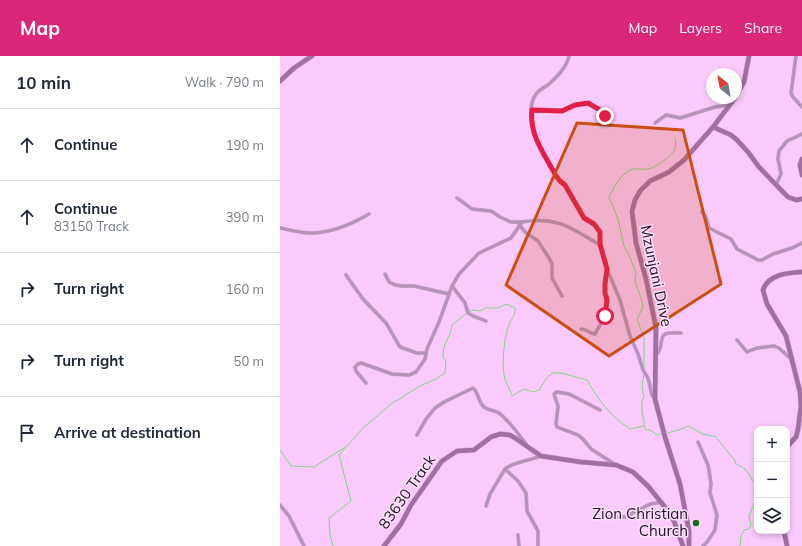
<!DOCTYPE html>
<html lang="en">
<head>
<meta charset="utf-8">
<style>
  body { margin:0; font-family:Mulish,sans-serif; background:#f6f6f7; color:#1f2937 }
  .controls { position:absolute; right:12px; bottom:12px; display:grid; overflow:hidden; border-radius:8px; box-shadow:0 2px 6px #0003 }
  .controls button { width:36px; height:36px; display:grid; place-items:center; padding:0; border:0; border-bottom:1px solid #e0e1e3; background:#fff; color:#1f2937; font:20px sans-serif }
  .compass { position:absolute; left:426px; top:12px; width:36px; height:36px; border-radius:50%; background:#fff; box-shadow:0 2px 6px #0003; rotate:329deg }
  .stop { position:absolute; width:12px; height:12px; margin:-9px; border:3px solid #e11d48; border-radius:50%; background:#fff }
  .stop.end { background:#e11d48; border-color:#fff; box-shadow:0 1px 4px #0008 }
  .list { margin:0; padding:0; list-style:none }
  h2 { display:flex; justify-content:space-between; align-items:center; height:52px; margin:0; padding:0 16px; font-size:17px }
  h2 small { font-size:13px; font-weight:400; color:#747a83 }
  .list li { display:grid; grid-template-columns:26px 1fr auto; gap:12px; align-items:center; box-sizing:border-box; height:72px; padding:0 16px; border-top:1px solid #e0e1e3 }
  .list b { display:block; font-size:15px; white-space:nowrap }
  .list p { margin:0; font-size:13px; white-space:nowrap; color:#747a83 }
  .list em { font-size:13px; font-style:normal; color:#747a83 }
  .icon { flex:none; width:22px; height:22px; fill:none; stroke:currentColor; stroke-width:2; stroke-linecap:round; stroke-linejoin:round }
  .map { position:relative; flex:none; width:522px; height:490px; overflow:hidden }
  header { display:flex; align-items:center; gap:24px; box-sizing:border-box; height:56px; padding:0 20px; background:#db2777; color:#fff }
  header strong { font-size:19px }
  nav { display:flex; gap:22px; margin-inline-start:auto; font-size:14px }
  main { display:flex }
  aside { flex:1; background:#fff }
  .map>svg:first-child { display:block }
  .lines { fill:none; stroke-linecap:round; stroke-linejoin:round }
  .stream { stroke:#7fd783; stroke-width:1 }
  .street-casing { stroke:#d5a9d7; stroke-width:4 }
  .secondary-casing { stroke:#d5a9d7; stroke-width:5.5 }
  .street { stroke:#b693b8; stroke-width:3 }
  .secondary { stroke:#a26fa4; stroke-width:4.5 }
  .route { stroke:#e11d48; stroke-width:5 }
  .marked { fill:#cb4e10; fill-opacity:0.2; stroke:#cb4e10; stroke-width:3; stroke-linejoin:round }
  .poi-dot { fill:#0d701f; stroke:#fae1fa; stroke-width:1.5 }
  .labels { text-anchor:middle; stroke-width:3; stroke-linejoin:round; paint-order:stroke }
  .street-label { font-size:15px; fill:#261028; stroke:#fae1fa }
  .poi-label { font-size:15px; fill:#261028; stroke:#fae1fa; text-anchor:end }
</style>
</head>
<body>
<header>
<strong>Map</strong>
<nav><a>Map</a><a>Layers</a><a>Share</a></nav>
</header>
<main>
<aside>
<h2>10 min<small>Walk · 790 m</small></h2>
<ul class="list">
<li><svg class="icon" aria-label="ahead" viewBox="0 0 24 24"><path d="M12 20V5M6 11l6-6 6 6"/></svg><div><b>Continue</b></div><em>190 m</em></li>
<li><svg class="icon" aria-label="ahead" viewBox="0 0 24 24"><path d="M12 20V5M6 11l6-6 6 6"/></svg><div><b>Continue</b><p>83150 Track</p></div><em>390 m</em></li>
<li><svg class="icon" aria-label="right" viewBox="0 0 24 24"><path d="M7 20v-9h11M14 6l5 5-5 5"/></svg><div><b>Turn right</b></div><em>160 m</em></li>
<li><svg class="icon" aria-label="right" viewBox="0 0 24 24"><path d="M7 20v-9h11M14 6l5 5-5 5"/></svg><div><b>Turn right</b></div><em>50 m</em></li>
<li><svg class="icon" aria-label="arrive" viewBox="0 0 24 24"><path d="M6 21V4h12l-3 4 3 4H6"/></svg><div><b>Arrive at destination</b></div></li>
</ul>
</aside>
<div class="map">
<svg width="522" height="490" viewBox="0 0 522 490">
  <rect width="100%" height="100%" fill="#fbcafd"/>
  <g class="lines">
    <g class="stream">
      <path d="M364 313V282L357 263 363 251 362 245 355 225 356 217 349 199 344 190 338 163 329 141C334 131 341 117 353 113 358 112 364 114 369 113 376 111 390 101 394 95 396 91 396 87 395 83"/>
      <polyline points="364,316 362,332 364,341 362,345 362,357 364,364 364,370 366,374 370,374 377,379 381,378"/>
      <polyline points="387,377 399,374 408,370 423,378 436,381 451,400 455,404 455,407 465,413 476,429 474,439 476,443 469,460 471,470 468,473 464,474 461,480 460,490"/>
      <polyline points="0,394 11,410 34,411 67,390"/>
      <path d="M53 490 50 479 49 462 71 445 59 399 82 373 111 348 140 330 156 323 165 317 166 305 163 302C162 288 171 281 172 269L188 256 193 254 200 255 205 252H218L226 248 235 252C236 259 231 263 229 269 224 280 222 307 224 319 225 326 230 333 232 340L244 333 253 336 259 334 266 323 272 317H281L307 324C320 346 329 359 350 373L364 370"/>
    </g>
    <defs>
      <g id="street">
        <path d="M289 0C287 11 277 21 269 28 265 31 259 34 256 38 248 49 251 69 255 81L276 120 280 125 285 129 304 162 314 168 320 176V189L327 213 340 244 350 280 358 298 363 314 368 322 372 339 375 343"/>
        <polyline points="516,0 511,37 513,41 522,51"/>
        <polyline points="252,55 282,55 295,49 308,47 320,54 325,60"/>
        <polyline points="375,67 386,59 400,62 435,51 450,49"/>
        <polyline points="496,129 501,118 498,103 499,95 507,85 522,78"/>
        <polyline points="422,156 426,161 429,172 451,183 457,193 478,204 482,204 493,198 512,192 522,187"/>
        <path d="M242 166C278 160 291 172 320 189"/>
        <polyline points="239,168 245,176 258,185 269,202 272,208 272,222 282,240"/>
        <path d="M0 172C10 174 21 177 31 177 51 177 72 168 89 158"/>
        <polyline points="105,218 109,226 115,229 122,230 134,230 169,238"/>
        <polyline points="66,219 83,243 106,267 120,291 137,297 146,297"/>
        <polyline points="172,230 185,247 188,257 193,260 206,265"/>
        <path d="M301 273C307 273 310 278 315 278L325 260 327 244 325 237V229L327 213"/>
        <polyline points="457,284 467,296 477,292 494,290 499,292 511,303"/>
        <path d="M376 298 378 297C386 283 374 275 401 277"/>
        <polyline points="86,327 76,315 75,311 78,308 81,307 112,318 129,319 136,316 145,303 147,293 159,266 172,230 179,218 199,197 231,182 242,166 231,166 220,161 211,155 192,153 177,142"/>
        <polyline points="320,354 289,338 277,336 274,338 278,350 276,368 277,371 298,379 303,383 311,393 336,409"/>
        <path d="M137 379 146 363 155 352 164 346 193 332C199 337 198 346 204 351 209 355 214 354 219 357 230 366 238 377 246 388"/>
        <polyline points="418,386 428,409 431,427 430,437 437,459 435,474 427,486 423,490"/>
        <polyline points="0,449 9,460 24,490"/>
        <polyline points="206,450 210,438 225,413"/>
        <polyline points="322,461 345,461 370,448 382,446"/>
        <polyline points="238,479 239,490"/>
        <path d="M258 490V475L247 455 246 437 238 425 225 413C231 407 251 404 261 400"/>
      </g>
      <g id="secondary">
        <polyline points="0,25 14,12 32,0"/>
        <polyline points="456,40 464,26 469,0"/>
        <polyline points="433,71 451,79 457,84 468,96 479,111 503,136 508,141 516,144 522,143"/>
        <polyline points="522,103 520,109 522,119"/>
        <path d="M507 391 516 381 518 373 521 350 520 336 506 280 487 248 483 234C488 218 508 217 522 216"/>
        <polyline points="504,475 507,490"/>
        <polyline points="104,490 121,468 131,449 162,405 177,395 194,394 211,381 220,378 230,379 235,382 261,400 301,406 336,409 353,416 368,430 388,455 394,465 403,490"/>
        <polyline points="409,490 409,475 400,428 385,381 375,343 376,272 366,223 356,187 352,155 355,144 360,135 370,125 389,116 404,104 433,71 455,42"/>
      </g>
    </defs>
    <use href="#street" class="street-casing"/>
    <use href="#secondary" class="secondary-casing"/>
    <use href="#street" class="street"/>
    <use href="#secondary" class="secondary"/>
  </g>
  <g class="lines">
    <path class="route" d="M325 60 320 54 308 47 295 49 282 55 252 54C249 79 265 99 276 120L280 125 285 129 304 162 314 168 320 176V188L327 213 325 228V237L327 244 325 260"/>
  </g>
  <path class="marked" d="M297 67 403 74 441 228 329 300 226 229Z"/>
  <circle class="poi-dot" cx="416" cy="467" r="4"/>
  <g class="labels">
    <g class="street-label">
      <text transform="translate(376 220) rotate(78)" y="5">Mzunjani Drive</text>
      <text transform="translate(127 436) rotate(-55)" y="5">83630 Track</text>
    </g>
    <g class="poi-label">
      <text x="408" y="463">Zion Christian<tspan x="408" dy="17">Church</tspan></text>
    </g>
  </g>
</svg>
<div class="controls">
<button>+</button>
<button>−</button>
<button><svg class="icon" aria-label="layers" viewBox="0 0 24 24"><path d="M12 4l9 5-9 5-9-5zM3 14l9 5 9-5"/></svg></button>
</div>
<svg class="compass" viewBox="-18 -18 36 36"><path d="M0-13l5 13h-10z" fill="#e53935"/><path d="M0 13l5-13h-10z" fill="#747a83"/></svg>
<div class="stop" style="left:325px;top:260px"></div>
<div class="stop end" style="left:325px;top:60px"></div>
</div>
</main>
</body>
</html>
